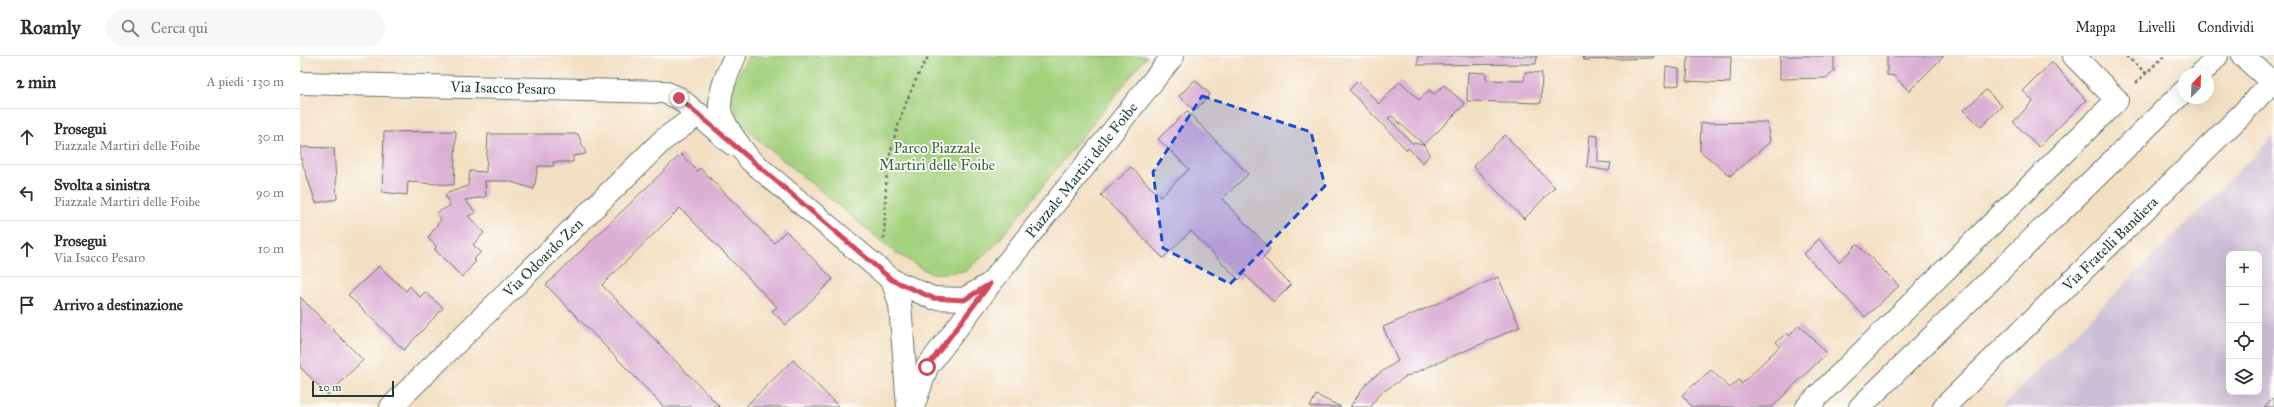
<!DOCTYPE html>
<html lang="it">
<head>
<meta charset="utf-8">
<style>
  body { margin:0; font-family:"IM FELL Great Primer",serif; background:#f7f7f7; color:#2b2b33 }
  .controls { position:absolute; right:12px; bottom:12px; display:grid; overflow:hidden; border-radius:8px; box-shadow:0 4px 16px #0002 }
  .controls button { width:36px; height:36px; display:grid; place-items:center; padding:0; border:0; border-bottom:1px solid #e1e1e2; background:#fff; color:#2b2b33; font:20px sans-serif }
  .compass { position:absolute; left:1878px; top:12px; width:36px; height:36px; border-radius:50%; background:#fff; box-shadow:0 4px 16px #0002; rotate:23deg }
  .scale { position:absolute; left:12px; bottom:10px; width:82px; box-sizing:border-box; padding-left:4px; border:2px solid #1f3d34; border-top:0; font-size:11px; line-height:14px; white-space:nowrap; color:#1f3d34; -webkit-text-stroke:3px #fdfcf7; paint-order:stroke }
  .stop { position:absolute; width:12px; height:12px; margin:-9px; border:3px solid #d1495b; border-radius:50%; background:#fff }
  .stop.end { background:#d1495b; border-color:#fff; box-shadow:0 1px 4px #0008 }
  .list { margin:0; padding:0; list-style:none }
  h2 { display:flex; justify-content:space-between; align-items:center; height:52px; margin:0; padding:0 16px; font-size:17px }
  h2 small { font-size:13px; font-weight:400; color:#7c7c81 }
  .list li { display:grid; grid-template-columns:26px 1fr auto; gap:12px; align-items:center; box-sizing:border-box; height:56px; padding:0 16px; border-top:1px solid #e1e1e2 }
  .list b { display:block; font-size:15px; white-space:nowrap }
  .list p { margin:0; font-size:13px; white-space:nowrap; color:#7c7c81 }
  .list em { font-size:13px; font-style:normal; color:#7c7c81 }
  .icon { flex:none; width:22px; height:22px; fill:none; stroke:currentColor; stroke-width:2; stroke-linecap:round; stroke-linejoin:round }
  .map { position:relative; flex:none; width:1974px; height:351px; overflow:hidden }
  header { display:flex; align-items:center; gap:24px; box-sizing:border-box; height:56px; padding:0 20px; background:#fff; border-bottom:1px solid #e1e1e2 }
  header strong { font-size:19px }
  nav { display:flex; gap:22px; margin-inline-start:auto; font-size:14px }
  .search { width:280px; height:36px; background:#f7f7f7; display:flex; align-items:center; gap:10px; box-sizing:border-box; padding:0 14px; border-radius:22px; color:#7c7c81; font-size:15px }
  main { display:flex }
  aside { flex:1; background:#fff }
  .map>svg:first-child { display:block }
  .industrial { fill:#ccbed4; fill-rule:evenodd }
  .green { fill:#a5d27f; stroke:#62885a }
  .building { fill:#dcb0d5 }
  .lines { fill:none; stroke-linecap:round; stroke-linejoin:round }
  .minor-casing { stroke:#697666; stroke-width:24 }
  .major-casing { stroke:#697666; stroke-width:24 }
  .path { stroke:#697666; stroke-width:2.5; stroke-dasharray:3 3; stroke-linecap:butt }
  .minor { stroke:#fff; stroke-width:22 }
  .major { stroke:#fff; stroke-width:22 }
  .route { stroke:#d1495b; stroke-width:5 }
  .marked { fill:#1d4ed8; fill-opacity:0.2; stroke:#1d4ed8; stroke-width:3; stroke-dasharray:8 5; stroke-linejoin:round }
  .labels { text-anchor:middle; stroke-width:3.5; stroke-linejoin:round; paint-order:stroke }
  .street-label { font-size:15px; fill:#1f3d34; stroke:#fdfcf7 }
  .park-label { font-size:15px; fill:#406247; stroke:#fdfcf7 }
</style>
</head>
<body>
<header>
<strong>Roamly</strong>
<div class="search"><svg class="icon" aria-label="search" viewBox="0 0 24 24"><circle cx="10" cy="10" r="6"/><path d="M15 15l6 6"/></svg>Cerca qui</div>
<nav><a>Mappa</a><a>Livelli</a><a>Condividi</a></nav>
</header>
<main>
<aside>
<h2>2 min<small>A piedi · 130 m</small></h2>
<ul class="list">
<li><svg class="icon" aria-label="ahead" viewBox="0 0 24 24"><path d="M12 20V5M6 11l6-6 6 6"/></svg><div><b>Prosegui</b><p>Piazzale Martiri delle Foibe</p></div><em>30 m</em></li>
<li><svg class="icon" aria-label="left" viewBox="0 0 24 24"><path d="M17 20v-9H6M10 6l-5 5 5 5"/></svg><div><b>Svolta a sinistra</b><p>Piazzale Martiri delle Foibe</p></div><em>90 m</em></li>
<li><svg class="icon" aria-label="ahead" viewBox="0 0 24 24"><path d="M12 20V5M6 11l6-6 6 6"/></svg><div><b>Prosegui</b><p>Via Isacco Pesaro</p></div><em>10 m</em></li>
<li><svg class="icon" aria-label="arrive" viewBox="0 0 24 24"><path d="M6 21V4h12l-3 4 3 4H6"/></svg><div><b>Arrivo a destinazione</b></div></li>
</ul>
</aside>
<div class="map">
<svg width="1974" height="351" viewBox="0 0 1974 351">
  <rect width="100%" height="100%" fill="#fdfcf7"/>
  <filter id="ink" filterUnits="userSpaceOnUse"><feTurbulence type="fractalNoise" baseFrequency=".025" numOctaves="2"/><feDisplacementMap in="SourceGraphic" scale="8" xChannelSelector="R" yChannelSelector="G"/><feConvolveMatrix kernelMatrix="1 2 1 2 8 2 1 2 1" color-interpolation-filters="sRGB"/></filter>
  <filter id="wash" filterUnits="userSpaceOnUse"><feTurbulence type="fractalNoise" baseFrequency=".012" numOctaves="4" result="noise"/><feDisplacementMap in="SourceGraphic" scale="16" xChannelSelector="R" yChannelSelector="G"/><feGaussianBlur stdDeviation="0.9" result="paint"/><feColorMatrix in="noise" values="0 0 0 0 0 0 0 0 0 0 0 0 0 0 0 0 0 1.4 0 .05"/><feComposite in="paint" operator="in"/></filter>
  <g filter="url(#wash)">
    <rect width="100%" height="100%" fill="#f3dfc2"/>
    <path class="industrial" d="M1974 80V351H1701ZM1929 198H1959V336H1929Z"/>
    <polygon class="green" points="448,0 847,0 696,188 666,215 631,218 595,196 455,81 437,61 430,33"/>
    <g id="blocks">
      <g class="building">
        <polygon points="1118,0 1237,0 1236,8 1118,9"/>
        <polygon points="1283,0 1354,0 1353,2 1284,4"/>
        <polygon points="1388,0 1431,0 1430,27 1387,25"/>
        <polygon points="1480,0 1534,0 1534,16 1526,22 1480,23"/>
        <polygon points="1587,0 1644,0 1609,35 1594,20 1587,19"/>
        <polygon points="1752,6 1786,44 1739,91 1713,66 1733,45 1723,35"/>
        <polygon points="1366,11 1379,13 1379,29 1365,31"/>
        <polygon points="1168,16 1186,17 1186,24 1224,25 1225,16 1242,17 1241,47 1167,45"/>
        <polygon points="895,24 910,38 895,55 879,40"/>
        <polygon points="1058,25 1079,48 1100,25 1119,44 1129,34 1134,38 1144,29 1165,48 1124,89 1092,60 1088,62 1112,87 1124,89 1130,98 1123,107 1108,92 1107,94 1049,34"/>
        <polygon points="1686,34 1702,50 1681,71 1664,54"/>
        <polygon points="887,55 948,118 922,143 970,193 963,201 991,229 974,246 944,218 939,224 891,175 863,202 801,139 831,111 860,141 889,113 858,83"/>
        <polygon points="1467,66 1470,86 1430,120 1400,95 1401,67"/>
        <polygon points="156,75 154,129 108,126 107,139 82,136 84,76"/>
        <polygon points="188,78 278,78 286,98 273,100 273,106 253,106 254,110 238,110 234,133 208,125 185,125 186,141 165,144 176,157 168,160 184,177 173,189 181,196 173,204 176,205 162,221 135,194 136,190 128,182 141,163 136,157 150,150 145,138 168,130 170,115 186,116"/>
        <polygon points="1205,79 1255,131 1224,163 1173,110"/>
        <polygon points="1290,79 1298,80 1298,106 1311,107 1309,115 1287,111"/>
        <polygon points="0,91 34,92 37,143 16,147 0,100"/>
        <polygon points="381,98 397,115 400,112 474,187 486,175 533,223 486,269 472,255 477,251 380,152 302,229 420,351 364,351 246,229"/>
        <polygon points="1519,183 1539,206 1557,188 1599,230 1565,261 1504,198"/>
        <polygon points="79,210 106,235 110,230 120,241 125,236 143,252 104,294 48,239"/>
        <polygon points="1198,221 1220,271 1105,321 1078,339 1071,351 1050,351 1062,333 1071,323 1098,305 1083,271"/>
        <polygon points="0,241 63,304 28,339 0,311"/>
        <polygon points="1499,269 1527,297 1472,351 1392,351 1382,339 1411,314 1430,332 1439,324 1441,328 1480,290 1476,286 1487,277 1489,280"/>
        <polygon points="493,304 539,351 445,351"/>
        <polygon points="1016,339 1041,351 1010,351"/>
        <polygon points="1974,341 1974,351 1964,351"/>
      </g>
    </g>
  </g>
  <g filter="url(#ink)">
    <use href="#blocks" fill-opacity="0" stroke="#697666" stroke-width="1"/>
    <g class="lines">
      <defs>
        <g id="minor">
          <path id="s1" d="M435 0C428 16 419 35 420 53 422 69 441 91 450 104L592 224 633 242 664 243 690 228 873 0"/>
          <polyline points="1943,0 1972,26"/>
          <path id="s2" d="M0 27 364 36 379 42 432 88"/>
          <polyline points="592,224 600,248 608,351"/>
          <path id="s3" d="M91 351 363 84 399 58"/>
          <polyline points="613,351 627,311 686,234"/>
          <polyline points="1507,351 1817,44 1774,0"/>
        </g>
        <g id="major">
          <polyline points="1901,18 1917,0"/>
          <polyline points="1560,351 1884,35"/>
          <path id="s4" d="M1644 351 1941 59 1974 24"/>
        </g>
      </defs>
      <use href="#minor" class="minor-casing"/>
      <use href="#major" class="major-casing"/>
      <g class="path">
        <polyline points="1826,0 1847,18"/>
        <polyline points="1836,27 1864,0"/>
        <path d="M584 183C585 161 585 138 587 115 590 87 613 22 629 0"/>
      </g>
      <use href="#minor" class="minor"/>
      <use href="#major" class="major"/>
    </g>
  </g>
  <g class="lines" filter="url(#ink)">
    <polyline class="route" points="379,42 592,224 633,242 664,244 690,228 627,311"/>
  </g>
  <path class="marked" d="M902 40 1011 76 1025 130 930 228 863 192 853 116Z"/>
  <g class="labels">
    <g class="street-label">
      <text dy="5" stroke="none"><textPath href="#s2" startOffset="203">Via Isacco Pesaro</textPath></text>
      <text dy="5" stroke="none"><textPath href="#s1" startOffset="553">Piazzale Martiri delle Foibe</textPath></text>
      <text dy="5" stroke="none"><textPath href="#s4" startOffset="233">Via Fratelli Bandiera</textPath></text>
      <text dy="5" stroke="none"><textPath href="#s3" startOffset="213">Via Odoardo Zen</textPath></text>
    </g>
    <g class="park-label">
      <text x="637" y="97">Parco Piazzale<tspan x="637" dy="17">Martiri delle Foibe</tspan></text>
    </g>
  </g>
</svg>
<div class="controls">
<button>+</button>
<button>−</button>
<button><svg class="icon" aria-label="locate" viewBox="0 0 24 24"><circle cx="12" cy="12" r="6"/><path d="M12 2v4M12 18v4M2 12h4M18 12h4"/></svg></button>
<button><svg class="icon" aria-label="layers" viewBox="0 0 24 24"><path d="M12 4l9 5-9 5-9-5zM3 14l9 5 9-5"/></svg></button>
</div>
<svg class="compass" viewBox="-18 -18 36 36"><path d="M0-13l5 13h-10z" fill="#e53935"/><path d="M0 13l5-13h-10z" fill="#7c7c81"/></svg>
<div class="scale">20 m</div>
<div class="stop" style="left:627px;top:311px"></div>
<div class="stop end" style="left:379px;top:42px"></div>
</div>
</main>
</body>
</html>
